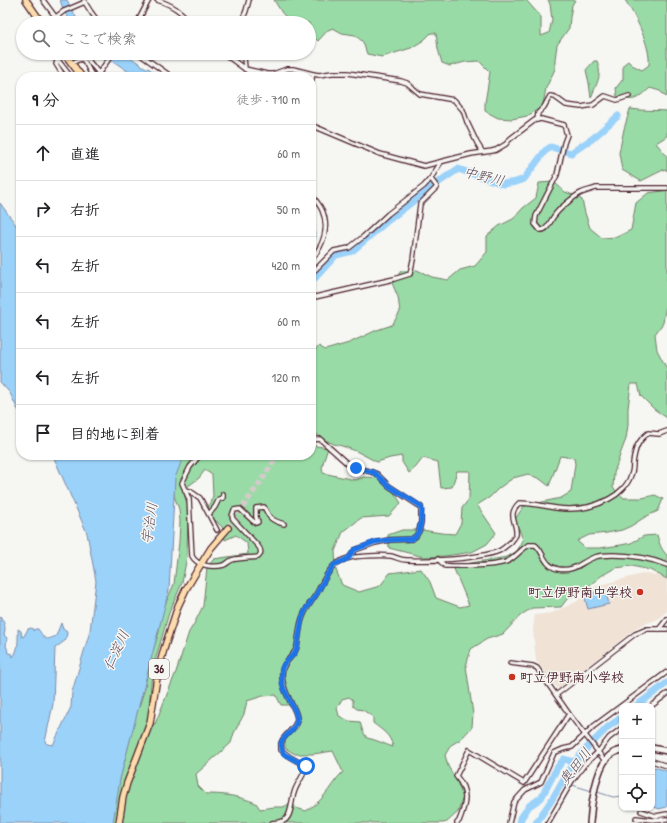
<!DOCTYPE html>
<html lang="ja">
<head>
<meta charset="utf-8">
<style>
  body { margin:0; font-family:"Patrick Hand","Klee One",sans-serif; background:#f6f6f6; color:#202124 }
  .controls { position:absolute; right:12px; bottom:12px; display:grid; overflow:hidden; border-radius:8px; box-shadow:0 1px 3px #0004 }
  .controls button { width:36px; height:36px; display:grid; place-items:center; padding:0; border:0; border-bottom:1px solid #e0e0e0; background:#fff; color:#202124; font:20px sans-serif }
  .stop { position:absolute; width:12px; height:12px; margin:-9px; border:3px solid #1a73e8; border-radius:50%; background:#fff }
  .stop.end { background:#1a73e8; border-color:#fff; box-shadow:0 1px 4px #0008 }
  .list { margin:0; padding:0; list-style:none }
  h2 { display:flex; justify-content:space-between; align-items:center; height:52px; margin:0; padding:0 16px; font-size:17px }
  h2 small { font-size:13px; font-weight:400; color:#757577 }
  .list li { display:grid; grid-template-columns:26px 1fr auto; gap:12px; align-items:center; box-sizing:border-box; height:56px; padding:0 16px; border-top:1px solid #e0e0e0 }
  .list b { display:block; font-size:15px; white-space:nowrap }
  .list em { font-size:13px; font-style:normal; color:#757577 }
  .icon { flex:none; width:22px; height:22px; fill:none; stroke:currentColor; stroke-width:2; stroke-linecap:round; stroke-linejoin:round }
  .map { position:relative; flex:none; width:667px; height:823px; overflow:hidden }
  .search { position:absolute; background:#fff; box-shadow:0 1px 3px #0004; left:16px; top:16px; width:300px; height:44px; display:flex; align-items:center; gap:10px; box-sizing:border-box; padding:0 14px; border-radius:22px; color:#757577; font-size:15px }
  .panel { position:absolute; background:#fff; box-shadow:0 1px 3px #0004; left:16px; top:72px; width:300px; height:388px; border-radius:16px }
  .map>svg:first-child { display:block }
  .built { fill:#f0e2d5 }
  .green { fill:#99dba6; stroke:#727d68; fill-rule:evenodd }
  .water { fill:#9bd2fa; stroke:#7b8aa7 }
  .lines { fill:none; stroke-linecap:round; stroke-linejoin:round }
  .stream { stroke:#7b8aa7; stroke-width:1 }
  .river { stroke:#9bd2fa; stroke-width:7 }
  .primary-tunnel { stroke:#d4cbca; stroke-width:5.5; stroke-dasharray:5.5 3; stroke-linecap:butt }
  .street-casing { stroke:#4a1f2b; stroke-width:6 }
  .secondary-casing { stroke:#4a1f2b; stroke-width:8 }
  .primary-casing { stroke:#4a1f2b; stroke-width:8 }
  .street { stroke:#f6f6f2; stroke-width:3.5 }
  .secondary { stroke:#f6f6f2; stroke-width:5 }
  .primary { stroke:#fcdcac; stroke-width:5.5 }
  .route { stroke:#1a73e8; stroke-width:5 }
  .poi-dot { fill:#c8321e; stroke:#f6f6f2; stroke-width:1.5 }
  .labels { text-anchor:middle; stroke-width:3; stroke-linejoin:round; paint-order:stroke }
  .shield { fill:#f6f6f2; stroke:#7e6067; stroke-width:1 }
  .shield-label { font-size:12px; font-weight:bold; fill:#4a1f2b }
  .poi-label { font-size:13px; font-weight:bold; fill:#4a1f2b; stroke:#f6f6f2; text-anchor:end }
  .water-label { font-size:14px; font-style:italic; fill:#5e4c5f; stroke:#f6f6f2 }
</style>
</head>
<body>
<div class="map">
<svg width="667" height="823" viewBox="0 0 667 823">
  <rect width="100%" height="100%" fill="#f6f6f2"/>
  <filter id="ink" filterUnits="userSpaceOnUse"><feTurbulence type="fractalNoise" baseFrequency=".025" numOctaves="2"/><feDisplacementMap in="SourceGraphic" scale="8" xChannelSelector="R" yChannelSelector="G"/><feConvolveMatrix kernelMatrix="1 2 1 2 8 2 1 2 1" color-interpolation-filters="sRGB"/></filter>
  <g filter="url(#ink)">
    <polygon class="built" points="646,573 667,578 667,611 658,619 639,626 558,689 536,661 533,630 535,615 552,613 576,602 596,586"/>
    <g class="green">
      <polygon points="274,0 526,0 541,17 541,36 549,33 552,20 550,4 548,0 575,0 572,5 570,17 569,28 557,45 555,59 555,69 546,88 543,105 537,110 527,116 512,119 498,118 485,111 485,103 490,72 479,61 465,62 450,66 442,63 438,49 436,33 431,33 424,40 411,48 382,57 367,54 363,42 355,35 342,33 333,28 328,30 318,41 309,33 309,23 292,23 282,13"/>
      <path d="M625 0H667V96L666 97 660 91 650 88C638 99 633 103 617 96L616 88 623 79V65L628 61 632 65 642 70 649 65C651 46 635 15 625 0Z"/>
      <path d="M594 61H597C603 76 596 84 591 98L589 83 586 70Z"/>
      <path d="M630 109C642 111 654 110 667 111V136L656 143 666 155H667V171L665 169 641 181 622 170 619 153 624 129Z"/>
      <path d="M554 182 565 192 576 196 582 200 585 213 590 228 602 238 617 237 631 230 636 203 648 193 663 191 667 190V304L665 310 663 323 655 334 657 350 667 369V418L654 409 641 396 638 384H631L628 408V425L626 439 621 452 614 473 613 488 624 498H642L655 495 663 499 658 511 645 517 631 526 622 530 607 533 589 535 577 541 585 548H600L621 545 631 543 644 536 657 535C659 542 661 550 667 555V579L650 570 632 566 615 568 601 576 585 589 567 599 561 607 532 608 521 615 503 634 487 639 471 649 466 666 473 714 472 727 461 739 451 745 445 755 448 766 457 782 463 797 458 812 447 822 443 823H109L135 719 145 688 149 662 159 632 160 622 163 609 174 584 179 542 180 521 179 509 174 496 173 483 181 455H311V445L328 448 322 466 323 473 355 480 364 477 383 478 393 491 401 503 389 516 361 518 343 532 335 551 336 570 342 585 359 592 380 586 390 573 421 569 430 582 436 598 460 607 469 605 454 569 471 563 507 557 517 551 523 540 519 529 513 522 524 506 561 498 571 492 575 464 574 458 560 456 549 486 540 479 528 474 513 478 499 488 490 497 477 505 496 533 487 544 472 552 445 556 424 557 389 548 388 535 402 530H422L441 533 455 534 461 523 462 508 469 499 470 471H457L452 487 441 488 438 462 423 458 416 467 409 473 402 462V456L390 458 377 462 356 451 342 446 334 444 320 438 312 427 311 424V355L319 346 325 350 332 348 349 343 377 330 392 325 400 312 398 297 392 283 401 271 417 270 432 277 448 280 460 270 475 266 487 252V236L499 226 513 219 523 208 536 198 539 183ZM205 470 212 475 213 496 207 509 212 517 223 528 225 540 236 535 247 543 248 554 214 559 207 567 203 606 194 624 189 632 176 672 155 724 148 722 152 671 169 613 182 583 187 556 188 507 183 490 199 478ZM276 695 281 705H290L296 707 299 718 298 728 285 737V748L295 754H313L333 751 343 772C335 779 330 789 323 797 318 803 312 807 306 811L296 808 292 803 283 807H274L260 809 256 803C238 796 226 794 206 794L198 786 196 774 231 743 234 733 244 714 247 701 263 696ZM349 697 353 700V706L357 709 363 710 373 717V723C383 731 390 734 393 747 384 744 377 740 367 738L363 732 360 722 349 721 339 716 337 708 342 699Z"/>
    </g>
    <g class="water">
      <polygon points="60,0 67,0 79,23 71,23 63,9"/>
      <polygon points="98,53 124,53 146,68 148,68 161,77 132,77 130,75 129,72 113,61 110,62"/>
      <polygon points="0,203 21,232 21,414 17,408 10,393 0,382"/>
      <path d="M311 213C314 219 316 226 314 232L316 236 312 249 311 250Z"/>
      <path d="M52 455H184L175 478 169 590 120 779 113 823H0V617C5 623 6 627 4 635L7 638 6 646 7 648 8 653 12 654 13 657C19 650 18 639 18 629L21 631 22 637 24 636 28 629 31 628 33 629V631L35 629H38C45 638 43 642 56 636L61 623 63 629 67 632 66 640 55 648 53 704 45 742 47 744 53 745 71 707 72 692 90 631 96 581 87 533 54 458Z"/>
      <polygon points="605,590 609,604 588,609 584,595"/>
      <polygon points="655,767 667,771 667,807 659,809 652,806 652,769"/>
    </g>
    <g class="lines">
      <g class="stream">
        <polyline points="562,782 569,784"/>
        <polyline points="572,785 592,791"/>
        <polyline points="597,792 613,797 622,796"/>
      </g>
      <g class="river">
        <polyline points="311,277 315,278 336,255 352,251 386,222 433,186 458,169 503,184 516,182 524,179 545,151 551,147 571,153 592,139 618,116"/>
        <polyline points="636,706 667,683"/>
        <polyline points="520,823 521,818 529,806 541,798 557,768 564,759 574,762"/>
        <polyline points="536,823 551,801 572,765 585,750 608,727 622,717"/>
      </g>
      <polyline class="primary-tunnel" points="228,528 259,484 278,455"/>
      <defs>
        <g id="street">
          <polyline points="43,0 60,23"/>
          <path d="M157 0C173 5 180 11 192 23"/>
          <polyline points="84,1 91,12 99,23"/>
          <polyline points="56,17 64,11 85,2"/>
          <polyline points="137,23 149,0"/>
          <polyline points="241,23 246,11 249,0"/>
          <polyline points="82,53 102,77"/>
          <polyline points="138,53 172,77"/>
          <polyline points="223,53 256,77"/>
          <polyline points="242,53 244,57 245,69"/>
          <polyline points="55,56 71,77"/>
          <polyline points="56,59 57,61 56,64 64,77"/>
          <path d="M72 63 78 60 82 59C87 63 88 70 92 75H97L99 73 113 53"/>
          <polyline points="245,69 267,74 273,74 287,69 293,69 313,74 319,75 332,73 348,73 401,81 407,83 420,94 454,100 463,110 467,122 477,143 482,151"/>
          <polyline points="311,83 313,74"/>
          <polyline points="537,120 538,113 544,107 550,96 555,97 566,105 581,107 593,105 605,96 617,100 629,96"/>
          <path d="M311 125 380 154 424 166 471 154 492 151 496 150 506 144 510 139 535 120 541 119 564 125 567 135 564 143 557 175 536 216 535 224 540 230C548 231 550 221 554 216 559 209 573 197 581 193 585 191 591 190 596 188H667"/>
          <path d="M311 194C315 199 319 204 322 210 330 228 323 246 311 260"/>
          <polyline points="311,270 315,270 334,251 349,248 363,237 388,214 424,186 431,178 441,162"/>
          <polyline points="311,296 315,297 394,279 410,274 413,260 420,204 437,187 431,179"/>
          <polyline points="311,440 320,439 350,466 356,468 372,472 377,474 389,486 421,507 421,522 419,531 416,536 412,539 389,540 375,543 355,550 349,558"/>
          <path d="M200 455 190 467 182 483 189 499 192 556C197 566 213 568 224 565 227 564 229 561 232 560 238 558 251 558 258 557 262 554 261 549 258 546L233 519 232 516 234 510 240 509 253 521 256 523 258 522 256 517V508L264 507C266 510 267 513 269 516 272 521 278 522 284 524"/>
          <polyline points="185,490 190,491 200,498 217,530"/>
          <polyline points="209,514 215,507 219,499 223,498 223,494"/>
          <path d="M438 559 445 566C460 566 496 567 508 561 516 557 521 549 529 545 530 545 534 545 535 545 543 549 543 566 558 569 576 572 580 562 595 557 601 555 607 555 613 555 632 555 649 558 667 565"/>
          <polyline points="659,629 667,619"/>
          <polyline points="510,663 533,666 537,668 569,714 605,761"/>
          <polyline points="556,695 635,634 647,629 667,629"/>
          <polyline points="651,706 667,694"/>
          <polyline points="652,761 667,766"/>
          <polyline points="641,811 656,816 667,814"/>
          <polyline points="636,818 652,820 667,819"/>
          <path d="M272 823C276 822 281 823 285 820 292 815 291 801 294 793 296 784 305 775 306 766L304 765 290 757 281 750C281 748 281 746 281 744 282 735 296 730 297 719 297 714 294 709 292 705 287 695 282 685 282 674 282 661 295 657 297 646 299 637 299 627 302 619 305 609 312 601 317 593 322 584 327 571 335 565 339 562 344 559 349 558 356 556 383 555 391 556 396 557 400 560 406 560 429 561 454 560 478 556 485 555 492 554 499 551 503 549 507 545 511 542 513 539 515 537 516 535 518 523 506 516 519 503 532 503 543 506 556 508 575 511 592 508 609 499 619 494 628 485 631 475 633 471 633 467 633 463 635 449 637 442 648 433L659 434 667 431"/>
          <path d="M457 823 459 821C466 804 469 791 456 776L469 750 524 783 569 714"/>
          <polyline points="509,823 514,802 525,790 541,782 554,753 563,749 572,747 594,726 667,672"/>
          <polyline points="548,823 572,781 585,764 598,752 609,738 622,728"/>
        </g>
        <g id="secondary">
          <polyline points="652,748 667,751"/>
          <path d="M590 823C591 805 596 770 608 757 612 753 617 751 622 750"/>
        </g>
        <g id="primary">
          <polyline points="26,0 42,23"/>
          <polyline points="64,53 82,77"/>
          <polyline points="119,823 123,797 127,783 150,723 158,671 164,649 178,606 186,589 201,564 211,548 228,528"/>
        </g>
      </defs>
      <use href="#street" class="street-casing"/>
      <use href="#secondary" class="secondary-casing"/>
      <use href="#primary" class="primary-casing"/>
      <use href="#street" class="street"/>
      <use href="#secondary" class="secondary"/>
      <use href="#primary" class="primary"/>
    </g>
  </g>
  <g class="lines" filter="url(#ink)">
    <polyline class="route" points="306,766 284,754 282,750 281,743 283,739 292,730 296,724 297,718 295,711 284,689 282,682 282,668 284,664 295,653 297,647 302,618 306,609 316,595 327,575 334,565 349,558 354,550 375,542 389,540 412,539 416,536 419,531 421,522 422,510 421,507 419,505 389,486 376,474 372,472 356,468"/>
  </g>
  <g class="poi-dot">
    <circle cx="640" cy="592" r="4"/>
    <circle cx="512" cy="677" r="4"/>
  </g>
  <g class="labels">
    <rect class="shield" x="149" y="659" width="20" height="20" rx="3"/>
    <g class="shield-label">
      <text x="159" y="673">36</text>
    </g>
    <g class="poi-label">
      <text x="632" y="597">町立伊野南中学校</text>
      <text x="520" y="682" text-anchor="start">町立伊野南小学校</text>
    </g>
    <g class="water-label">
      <text transform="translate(484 176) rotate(14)" y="5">中野川</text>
      <text transform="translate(149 523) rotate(-82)" y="5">宇治川</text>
      <text transform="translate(116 650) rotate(-65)" y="5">仁淀川</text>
      <text transform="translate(575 766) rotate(-52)" y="5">奥田川</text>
    </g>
  </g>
</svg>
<div class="controls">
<button>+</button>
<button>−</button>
<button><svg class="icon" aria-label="locate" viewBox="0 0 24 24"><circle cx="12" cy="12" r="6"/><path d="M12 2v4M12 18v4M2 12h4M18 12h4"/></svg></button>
</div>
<div class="stop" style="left:306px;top:766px"></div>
<div class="stop end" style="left:356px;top:468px"></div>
<div class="search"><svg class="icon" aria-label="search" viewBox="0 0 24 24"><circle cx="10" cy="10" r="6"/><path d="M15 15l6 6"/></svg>ここで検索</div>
<section class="panel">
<h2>9 分<small>徒歩 · 710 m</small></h2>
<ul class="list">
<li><svg class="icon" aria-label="ahead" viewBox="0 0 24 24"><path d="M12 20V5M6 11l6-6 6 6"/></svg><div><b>直進</b></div><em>60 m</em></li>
<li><svg class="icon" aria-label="right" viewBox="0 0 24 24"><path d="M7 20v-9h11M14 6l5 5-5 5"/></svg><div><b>右折</b></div><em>50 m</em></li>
<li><svg class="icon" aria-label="left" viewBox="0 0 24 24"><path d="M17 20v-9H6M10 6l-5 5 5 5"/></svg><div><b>左折</b></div><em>420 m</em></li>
<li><svg class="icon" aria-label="left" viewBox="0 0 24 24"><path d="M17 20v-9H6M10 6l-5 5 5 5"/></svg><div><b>左折</b></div><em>60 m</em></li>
<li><svg class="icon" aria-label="left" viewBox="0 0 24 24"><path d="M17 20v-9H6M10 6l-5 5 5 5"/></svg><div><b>左折</b></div><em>120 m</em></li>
<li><svg class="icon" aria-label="arrive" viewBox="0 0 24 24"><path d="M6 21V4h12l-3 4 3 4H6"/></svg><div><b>目的地に到着</b></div></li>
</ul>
</section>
</div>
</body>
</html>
